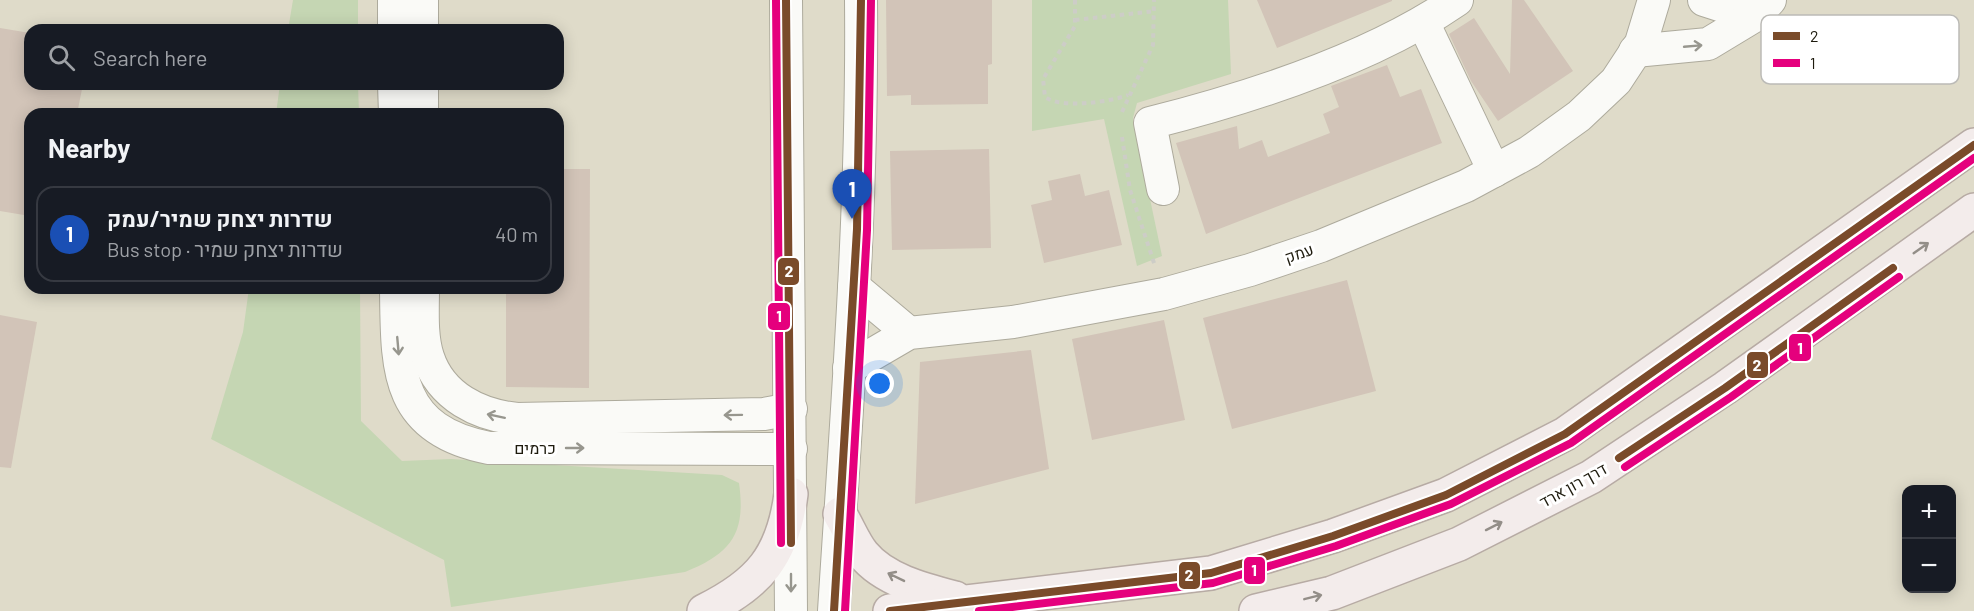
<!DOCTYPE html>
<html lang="en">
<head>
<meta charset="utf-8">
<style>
  body { margin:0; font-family:Barlow,Heebo,sans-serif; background:#242831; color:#f1f3f6 }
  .controls { position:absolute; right:18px; bottom:18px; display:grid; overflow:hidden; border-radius:12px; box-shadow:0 3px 15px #0003 }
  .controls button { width:54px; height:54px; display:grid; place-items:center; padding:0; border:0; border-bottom:2px solid #363941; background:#171b24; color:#f1f3f6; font:30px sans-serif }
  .you { position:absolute; left:880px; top:384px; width:21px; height:21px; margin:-15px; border:4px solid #fff; border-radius:50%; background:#1a73e8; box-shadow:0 0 0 9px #1a73e833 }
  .badge { display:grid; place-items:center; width:39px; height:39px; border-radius:50%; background:#b1b0ab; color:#fff; font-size:20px; font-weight:700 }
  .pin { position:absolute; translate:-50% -50px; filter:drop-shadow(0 2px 3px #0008) }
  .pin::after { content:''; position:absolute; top:32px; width:21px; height:18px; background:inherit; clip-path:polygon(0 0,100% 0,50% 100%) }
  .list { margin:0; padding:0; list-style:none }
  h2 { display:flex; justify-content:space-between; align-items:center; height:78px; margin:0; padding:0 24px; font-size:26px }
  h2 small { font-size:20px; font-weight:400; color:#9ea1a6 }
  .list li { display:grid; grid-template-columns:39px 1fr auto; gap:18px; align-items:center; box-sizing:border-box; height:96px; margin:0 12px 12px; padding:0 12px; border:2px solid #363941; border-radius:18px }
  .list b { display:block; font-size:22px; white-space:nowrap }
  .list p { margin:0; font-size:20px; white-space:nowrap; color:#9ea1a6 }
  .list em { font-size:20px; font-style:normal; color:#9ea1a6 }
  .icon { flex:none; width:33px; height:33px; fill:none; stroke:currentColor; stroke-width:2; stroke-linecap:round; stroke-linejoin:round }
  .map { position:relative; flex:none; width:1974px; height:611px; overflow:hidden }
  .search { position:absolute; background:#171b24; box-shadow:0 3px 15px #0003; left:24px; top:24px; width:540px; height:66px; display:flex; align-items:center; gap:15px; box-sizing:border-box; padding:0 21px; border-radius:18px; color:#9ea1a6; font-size:22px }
  .panel { position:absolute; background:#171b24; box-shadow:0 3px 15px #0003; left:24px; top:108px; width:540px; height:186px; border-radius:18px }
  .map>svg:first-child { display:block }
  .green { fill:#c5d6b3 }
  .building { fill:#d2c4b8 }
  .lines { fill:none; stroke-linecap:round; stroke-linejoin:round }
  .minor-casing { stroke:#adaa9c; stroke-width:34 }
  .major-casing { stroke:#b7aba4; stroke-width:36 }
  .path { stroke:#cdcdc7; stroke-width:4; stroke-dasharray:4.5 4.5; stroke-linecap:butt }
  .minor { stroke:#fafaf7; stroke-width:32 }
  .major { stroke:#f3eceb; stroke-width:33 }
  .bus-1-casing { stroke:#fff; stroke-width:12 }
  .bus-2-casing { stroke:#fff; stroke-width:12 }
  .bus-1 { stroke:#7a4b2a; stroke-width:8 }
  .bus-2 { stroke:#e5007d; stroke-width:8 }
  .oneway { stroke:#97968e }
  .oneway2 { stroke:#938e88 }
  .labels { text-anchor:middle; stroke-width:6; stroke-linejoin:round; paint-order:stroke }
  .street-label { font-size:16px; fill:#1e1b0e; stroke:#fff }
  .key { fill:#fff; stroke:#bcbbb7; stroke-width:1.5 }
  .key-label { font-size:16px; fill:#1e1b0e }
  .line-badge { stroke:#fff; stroke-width:2 }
  .badge-label { font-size:16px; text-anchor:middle; font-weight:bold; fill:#fff }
</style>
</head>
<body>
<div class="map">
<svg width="1974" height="611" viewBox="0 0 1974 611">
  <rect width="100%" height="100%" fill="#dfdbc9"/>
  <g class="green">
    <polygon points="293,0 358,0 358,30 288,30"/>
    <polygon points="1032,0 1228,0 1231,74 1137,103 1133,118 1162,256 1137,266 1104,119 1032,131"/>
    <polygon points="280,84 358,84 359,114 276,114"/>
    <path d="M249 288H360L361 421 402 461 451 459 722 475 739 483C746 533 732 553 685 572L451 607 444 560 211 439 243 332Z"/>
  </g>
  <g class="building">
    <polygon points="886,0 992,0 992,64 988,65 988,104 911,105 911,95 887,96"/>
    <polygon points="1257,0 1392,0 1392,1 1277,48"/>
    <polygon points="1512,0 1524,0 1573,71 1498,121 1471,81 1449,34 1474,18 1510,74"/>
    <polygon points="0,28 30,33 30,84 83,84 77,114 30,114 30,216 0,211"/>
    <polygon points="1387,65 1400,97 1421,89 1442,143 1206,234 1176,143 1237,126 1239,149 1262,140 1268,157 1330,133 1323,114 1339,107 1331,86"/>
    <polygon points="989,149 991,248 892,250 890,151"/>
    <polygon points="558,169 590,169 589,388 506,387 506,288 558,288"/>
    <polygon points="1080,174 1085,196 1109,190 1122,245 1044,263 1031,205 1052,200 1048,181"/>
    <polygon points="1347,280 1376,391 1232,429 1203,318"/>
    <polygon points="0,315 37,322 11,468 0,467"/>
    <polygon points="1164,320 1185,420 1092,440 1072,339"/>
    <polygon points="1031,350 1049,469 915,504 920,362"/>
  </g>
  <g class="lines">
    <defs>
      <g id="minor">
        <polyline points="394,0 394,30"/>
        <polyline points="422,0 422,30"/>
        <polyline points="786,0 791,611"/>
        <polyline points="1704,0 1735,10 1759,0"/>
        <polyline points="1423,22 1494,171"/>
        <polyline points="1635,51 1708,44 1756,15 1770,0"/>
        <polyline points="394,84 395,114"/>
        <polyline points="422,84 422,114"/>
        <path d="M1163 189 1150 123C1249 98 1373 58 1457 0"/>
        <polyline points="854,287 909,333"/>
        <path d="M396 288C397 368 394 430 489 448L791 449"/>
        <path d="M423 288C423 310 421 336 428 357 441 397 479 415 517 419L764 414 791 409"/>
        <polyline points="849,368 909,333 1013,322 1164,294 1250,270 1321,246 1466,186 1529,152 1579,116 1616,81 1641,43 1654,0"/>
        <path d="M834 611C847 407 863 204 861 0"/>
      </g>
      <g id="major">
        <path d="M840 514C848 527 854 543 863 554 884 580 924 590 955 598"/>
        <path d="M704 611C759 584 783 556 791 494"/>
        <polyline points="890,611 1211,573 1333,536 1446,495 1565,434 1974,145"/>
        <polyline points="1256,611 1332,593 1459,544 1591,477 1725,388 1974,210"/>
      </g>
    </defs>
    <use href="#minor" class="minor-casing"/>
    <use href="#major" class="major-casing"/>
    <g class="path">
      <path d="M1075 0V26L1043 79 1045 97C1061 109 1110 102 1128 95"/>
      <polyline points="1075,20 1155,11"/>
      <polyline points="1122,112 1153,45 1154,0"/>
      <polyline points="1122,137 1130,190 1155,266"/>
    </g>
    <use href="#minor" class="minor"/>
    <use href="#major" class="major"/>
    <defs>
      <g id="bus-1">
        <polyline points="786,0 791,543"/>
        <polyline points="1619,458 1725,388 1893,268"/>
        <polyline points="834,611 857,229 861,0"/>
        <polyline points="890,611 1211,573 1333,536 1446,495 1565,434 1974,145"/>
      </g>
      <g id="bus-2">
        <polyline points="776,0 781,543"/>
        <polyline points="1625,467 1731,397 1899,277"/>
        <polyline points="845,611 867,230 871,0"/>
        <polyline points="979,611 1213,583 1336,546 1451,504 1571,443 1974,158"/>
      </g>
    </defs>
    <use href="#bus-1" class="bus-1-casing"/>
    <use href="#bus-2" class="bus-2-casing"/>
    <use href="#bus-1" class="bus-1"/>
    <use href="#bus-2" class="bus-2"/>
  </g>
  <defs><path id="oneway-shaft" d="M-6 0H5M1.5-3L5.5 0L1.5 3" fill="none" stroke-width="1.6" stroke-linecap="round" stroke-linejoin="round" transform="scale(1.5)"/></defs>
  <g class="oneway">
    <use href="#oneway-shaft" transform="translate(1693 46) rotate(-5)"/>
    <use href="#oneway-shaft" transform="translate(398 346) rotate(85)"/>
    <use href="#oneway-shaft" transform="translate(733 415) rotate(179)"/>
    <use href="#oneway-shaft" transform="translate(496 416) rotate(-168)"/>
    <use href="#oneway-shaft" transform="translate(575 448)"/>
    <use href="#oneway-shaft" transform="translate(791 583) rotate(90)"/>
  </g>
  <g class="oneway2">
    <use href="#oneway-shaft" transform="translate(1921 248) rotate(-35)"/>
    <use href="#oneway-shaft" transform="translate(1494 526) rotate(-27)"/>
    <use href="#oneway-shaft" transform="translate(896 577) rotate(-154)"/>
    <use href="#oneway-shaft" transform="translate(1313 597) rotate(-14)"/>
  </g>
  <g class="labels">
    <g class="street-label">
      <text transform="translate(1299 253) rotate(-19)" y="6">עמק</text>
      <text x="535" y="454">כרמים</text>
      <text transform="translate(1573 485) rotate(-29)" y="6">דרך רון ארד</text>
    </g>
  </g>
  <rect x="1761" y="15" width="198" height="69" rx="9" class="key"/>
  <rect x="1773" y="32" width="27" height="8" fill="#7a4b2a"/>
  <rect x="1773" y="59" width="27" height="8" fill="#e5007d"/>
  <g class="key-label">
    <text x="1810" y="42">2</text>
    <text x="1810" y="69">1</text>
  </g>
  <g class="line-badge">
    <rect x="777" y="257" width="23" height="29" rx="6" fill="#7a4b2a"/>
    <rect x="767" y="302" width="24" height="29" rx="6" fill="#e5007d"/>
    <rect x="1788" y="333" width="24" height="29" rx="6" fill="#e5007d"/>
    <rect x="1746" y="351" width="23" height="28" rx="6" fill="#7a4b2a"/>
    <rect x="1243" y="556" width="23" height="29" rx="6" fill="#e5007d"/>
    <rect x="1178" y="561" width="23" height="29" rx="6" fill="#7a4b2a"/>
  </g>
  <g class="badge-label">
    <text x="789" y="277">2</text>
    <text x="779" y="322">1</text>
    <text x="1800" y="354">1</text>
    <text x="1757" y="371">2</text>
    <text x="1254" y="576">1</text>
    <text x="1189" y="581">2</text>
  </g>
</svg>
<div class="controls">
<button>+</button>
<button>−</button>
</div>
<div class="you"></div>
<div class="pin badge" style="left:852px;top:219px;background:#1a4fb4">1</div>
<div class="search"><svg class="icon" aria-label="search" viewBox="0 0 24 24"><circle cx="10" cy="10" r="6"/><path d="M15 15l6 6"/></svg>Search here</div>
<section class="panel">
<h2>Nearby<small></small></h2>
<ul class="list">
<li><span class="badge" style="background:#1a4fb4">1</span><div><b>שדרות יצחק שמיר/עמק</b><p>Bus stop · שדרות יצחק שמיר</p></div><em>40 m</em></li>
</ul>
</section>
</div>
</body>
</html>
